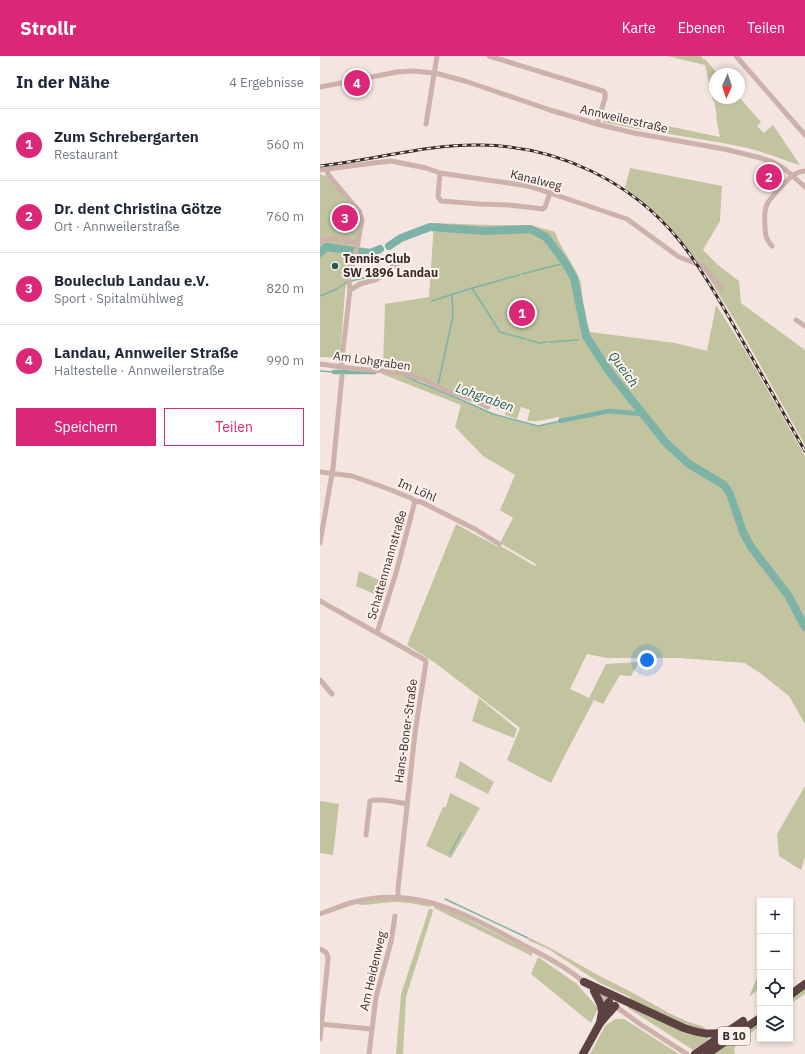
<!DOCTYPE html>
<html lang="de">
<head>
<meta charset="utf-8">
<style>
  body { margin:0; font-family:"IBM Plex Sans",sans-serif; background:#f2f2f3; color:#1f2937 }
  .controls { position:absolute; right:12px; bottom:12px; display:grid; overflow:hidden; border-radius:0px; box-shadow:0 2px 6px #0003 }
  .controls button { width:36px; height:36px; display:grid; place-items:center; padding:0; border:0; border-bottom:1px solid #e0e1e3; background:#fff; color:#1f2937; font:20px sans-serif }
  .compass { position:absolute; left:389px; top:12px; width:36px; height:36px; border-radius:50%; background:#fff; box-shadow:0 2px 6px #0003; rotate:183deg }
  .you { position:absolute; left:327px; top:604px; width:14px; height:14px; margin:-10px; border:3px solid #fff; border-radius:50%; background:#1a73e8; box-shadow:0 0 0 6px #1a73e833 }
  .badge { display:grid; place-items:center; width:26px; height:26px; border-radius:50%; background:#db2777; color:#fff; font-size:13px; font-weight:700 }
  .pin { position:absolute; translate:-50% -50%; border:2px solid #fff; box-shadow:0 1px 4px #0006 }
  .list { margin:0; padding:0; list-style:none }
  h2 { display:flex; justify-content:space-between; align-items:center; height:52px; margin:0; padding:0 16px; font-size:17px }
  h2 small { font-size:13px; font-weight:400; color:#747a83 }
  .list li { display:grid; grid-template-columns:26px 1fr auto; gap:12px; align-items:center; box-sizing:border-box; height:72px; padding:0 16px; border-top:1px solid #e0e1e3 }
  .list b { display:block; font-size:15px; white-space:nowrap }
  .list p { margin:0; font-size:13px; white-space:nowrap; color:#747a83 }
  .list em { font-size:13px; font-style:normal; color:#747a83 }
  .actions { display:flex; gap:8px; padding:12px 16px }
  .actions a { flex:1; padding:9px 0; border:1px solid #db2777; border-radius:0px; text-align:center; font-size:14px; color:#db2777 }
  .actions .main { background:#db2777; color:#fff }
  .icon { flex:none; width:22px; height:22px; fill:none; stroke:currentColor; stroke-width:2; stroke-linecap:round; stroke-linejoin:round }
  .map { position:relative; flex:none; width:485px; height:998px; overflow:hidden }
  header { display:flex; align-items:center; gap:24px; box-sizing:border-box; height:56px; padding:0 20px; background:#db2777; color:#fff }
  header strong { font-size:19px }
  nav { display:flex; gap:22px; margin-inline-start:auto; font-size:14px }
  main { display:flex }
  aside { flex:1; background:#fff }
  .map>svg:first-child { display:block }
  .green { fill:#c1c49f }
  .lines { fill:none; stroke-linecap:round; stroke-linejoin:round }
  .stream { stroke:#7db2a7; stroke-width:1.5 }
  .canal { stroke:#7db2a7; stroke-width:4.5 }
  .river { stroke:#7db2a7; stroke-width:8 }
  .minor { stroke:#cdb2ab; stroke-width:5 }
  .highway { stroke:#5c4341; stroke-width:8 }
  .rail-casing { stroke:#3a2b2a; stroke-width:3 }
  .rail { stroke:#fbf1ed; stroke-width:1.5; stroke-dasharray:4.5; stroke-linecap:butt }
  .poi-dot { fill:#1e5e52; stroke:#fbf1ed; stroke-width:1.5 }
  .labels { text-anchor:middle; stroke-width:4; stroke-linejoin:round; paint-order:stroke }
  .shield { fill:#fbf1ed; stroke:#746664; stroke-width:1 }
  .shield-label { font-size:11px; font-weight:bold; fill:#3a2b2a }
  .street-label { font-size:12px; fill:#3a2b2a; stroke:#fbf1ed }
  .poi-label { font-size:12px; font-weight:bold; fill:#3a2b2a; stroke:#fbf1ed; text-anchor:start }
  .water-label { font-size:13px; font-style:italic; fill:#1e5e52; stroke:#fbf1ed }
</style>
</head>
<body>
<header>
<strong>Strollr</strong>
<nav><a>Karte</a><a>Ebenen</a><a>Teilen</a></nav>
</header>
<main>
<aside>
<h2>In der Nähe<small>4 Ergebnisse</small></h2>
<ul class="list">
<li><span class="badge">1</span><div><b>Zum Schrebergarten</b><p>Restaurant</p></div><em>560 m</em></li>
<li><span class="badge">2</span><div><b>Dr. dent Christina Götze</b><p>Ort · Annweilerstraße</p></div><em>760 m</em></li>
<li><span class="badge">3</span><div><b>Bouleclub Landau e.V.</b><p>Sport · Spitalmühlweg</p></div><em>820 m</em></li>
<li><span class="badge">4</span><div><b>Landau, Annweiler Straße</b><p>Haltestelle · Annweilerstraße</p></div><em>990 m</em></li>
</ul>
<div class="actions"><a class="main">Speichern</a><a>Teilen</a></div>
</aside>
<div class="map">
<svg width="485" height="998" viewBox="0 0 485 998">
  <rect width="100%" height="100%" fill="#f4e5e0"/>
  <g class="green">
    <polygon points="347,0 381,0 384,4 385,3 398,18 395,18 395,42 419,41 441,66 437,70 444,77 453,69 480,109 473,107 451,99 428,92 403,87 312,72 283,66 285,57 400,81 396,61 397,60 394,45 393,45 385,9"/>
    <path d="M310 112 402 130 400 165 383 194 398 209 419 225 421 247 485 294V389L420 273 381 209C372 202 366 189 358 180 342 162 324 147 305 132Z"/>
    <polygon points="0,118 6,120 31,147 39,158 40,166 25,235 20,302 0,301"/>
    <path d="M114 167 169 169H211L235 176C241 194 255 209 261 227 262 233 262 240 263 246 264 256 266 267 270 276L355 287 387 295 396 249 423 291 485 400V668L469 640 440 617 425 607 360 602H287L267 598 250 633 269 642 286 608 319 606 311 620 300 619 283 648 274 644 245 699 231 727 187 704 200 672 114 606 87 589 136 468 178 491 179 489 215 510 216 508 180 487 193 462 180 454 195 419 163 400 135 371 141 349 62 318 63 316 78 319 96 325 141 344 175 359 216 370 239 366V361L219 365H207L210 354 201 351 197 363 185 359 186 355 174 352 168 348 119 331 114 326 101 321 63 312 65 248 109 241Z"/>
    <polygon points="39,515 68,528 63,542 36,530"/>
    <polygon points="159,642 197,673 194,682 152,665"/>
    <polygon points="140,705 174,726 168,738 135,721"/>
    <polygon points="485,730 485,801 481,814 459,800 457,778"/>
    <polygon points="130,737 160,752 131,802 106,790 123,751 126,751"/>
    <polygon points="0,745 19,748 13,799 0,797"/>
    <path d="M83 843 112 848 111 851C100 849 88 846 76 846 64 846 52 849 40 849L38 847 58 844Z"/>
    <polygon points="115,849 133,856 212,896 212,900 114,852"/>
    <polygon points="109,853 112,853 113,855 86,941 83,998 76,998 81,938"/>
    <polygon points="210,882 232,893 276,918 313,937 349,957 366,965 384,971 386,975 382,975 310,944 310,941 280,927 230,894 208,884"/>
    <polygon points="218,901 257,928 278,952 271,967 211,918"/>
    <polygon points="440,914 440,932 429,941"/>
    <polygon points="485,930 485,938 470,948 470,941"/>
    <polygon points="309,949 377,980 388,981 388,984 373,994 308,952"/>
    <polygon points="295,963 304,963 359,998 270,998 285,970"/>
    <polygon points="440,964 440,970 416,988 414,994 415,998 391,998"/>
  </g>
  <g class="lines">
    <g class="stream">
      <polyline points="71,209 75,204"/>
      <polyline points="202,218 245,207"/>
      <polyline points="31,225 52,220 65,214"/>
      <polyline points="153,232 199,219"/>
      <polyline points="0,240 17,233 27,226"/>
      <polyline points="112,245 152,232 180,276 206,283"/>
      <polyline points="208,284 220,287 226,286"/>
      <polyline points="229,286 258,284"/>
      <polyline points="0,315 14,316"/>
      <polyline points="84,320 144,345 173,358 218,370 240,365"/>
      <polyline points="118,329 133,260 132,238"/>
      <polyline points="130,798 141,777"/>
      <polyline points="125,843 208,882"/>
    </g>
    <g class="canal">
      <polyline points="14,316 55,316"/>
      <polyline points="240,365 289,355 323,358"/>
    </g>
    <g class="river">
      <polyline points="69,190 81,182 110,171 165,175 210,173 226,181 244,205 254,222 266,280 288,314 346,387 369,408 404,429 410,438 423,476 431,491 468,539 485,571"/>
      <polyline points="0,197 6,191 51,197 60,193"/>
    </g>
    <g class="minor">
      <polyline points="169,0 283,35 285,37 285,42 277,68"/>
      <polyline points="416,0 485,79"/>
      <polyline points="0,31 77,16 92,15 115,17 145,25 230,54 277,68 314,77 404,93 437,101 453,106 466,114 485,131"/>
      <polyline points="106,68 117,0"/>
      <polyline points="7,113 8,118 11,122 39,155 42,164 37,191 29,224 30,234 21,311"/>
      <polyline points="0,114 53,107 71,105 106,112 120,117 208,130 218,133 307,163 359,201 383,210 402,232"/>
      <polyline points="120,117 118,141 121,145 160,148 189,149 223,153 225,151 230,137"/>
      <path d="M0 185C12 180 26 185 38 187"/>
      <path d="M452 190C446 184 445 178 445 170 443 148 448 145 462 130 469 122 474 116 485 115"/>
      <polyline points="30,234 40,228 55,224 60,221 72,211 83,205"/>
      <polyline points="476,264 485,270"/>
      <polyline points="0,308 36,313 66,315 85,318 102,323 124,334 156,345 168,351"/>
      <polyline points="0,416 32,420 66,432 91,442 95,445 101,446 155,473 179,488"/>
      <polyline points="0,487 13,412 22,320"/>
      <polyline points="0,545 98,600 105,604 106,606 95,677 78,833 78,841"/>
      <polyline points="57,577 76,517 95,445"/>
      <polyline points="0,624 12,638"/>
      <path d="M46 779 50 745C59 742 77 746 87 748"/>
      <path d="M0 858C11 854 23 849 34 846 96 830 143 857 196 885 220 898 246 910 266 928"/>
      <path d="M0 893C5 895 8 897 8 903L0 983"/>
      <polyline points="277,937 320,968 367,998"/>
      <polyline points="0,968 51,973"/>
      <polyline points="49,998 56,941 71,886 75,860"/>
    </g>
    <g class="highway">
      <path d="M264 926 364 972C382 978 391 980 410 974"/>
      <polyline points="274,935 281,949 282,956"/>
      <polyline points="470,939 485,928"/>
      <polyline points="280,967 282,956 289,946"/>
      <polyline points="263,998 280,967 295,950"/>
      <polyline points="375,998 423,965"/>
      <polyline points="387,998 440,962"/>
    </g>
    <defs>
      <path id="rail" d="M0 110C54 104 107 88 161 89 237 90 311 125 359 184 383 214 403 251 422 284 443 321 464 358 485 395"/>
    </defs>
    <use href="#rail" class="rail-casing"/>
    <use href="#rail" class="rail"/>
  </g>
  <circle class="poi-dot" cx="15" cy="210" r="4"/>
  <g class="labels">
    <rect class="shield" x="398" y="971" width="32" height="18" rx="3"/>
    <g class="shield-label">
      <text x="414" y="984">B 10</text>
    </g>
    <g class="street-label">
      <text transform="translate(304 63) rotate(13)" y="4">Annweilerstraße</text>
      <text transform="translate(216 124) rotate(14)" y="4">Kanalweg</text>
      <text transform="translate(52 305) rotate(8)" y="4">Am Lohgraben</text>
      <text transform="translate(97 434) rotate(23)" y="4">Im Löhl</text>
      <text transform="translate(67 509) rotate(-74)" y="4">Schattenmannstraße</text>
      <text transform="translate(86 675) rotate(-82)" y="4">Hans-Boner-Straße</text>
      <text transform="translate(53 915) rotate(-77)" y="4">Am Heidenweg</text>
    </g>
    <g class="poi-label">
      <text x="23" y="207">Tennis-Club<tspan x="23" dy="14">SW 1896 Landau</tspan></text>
    </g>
    <g class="water-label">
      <text transform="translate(304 313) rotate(53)" y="5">Queich</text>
      <text transform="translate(165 341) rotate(20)" y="5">Lohgraben</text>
    </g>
  </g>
</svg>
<div class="controls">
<button>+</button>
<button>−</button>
<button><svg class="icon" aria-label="locate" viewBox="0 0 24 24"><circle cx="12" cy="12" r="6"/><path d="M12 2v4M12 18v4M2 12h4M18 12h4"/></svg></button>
<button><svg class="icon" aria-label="layers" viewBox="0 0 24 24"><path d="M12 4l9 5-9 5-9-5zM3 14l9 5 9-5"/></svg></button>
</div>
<svg class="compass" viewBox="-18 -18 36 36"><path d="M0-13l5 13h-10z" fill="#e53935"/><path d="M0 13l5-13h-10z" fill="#747a83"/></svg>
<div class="you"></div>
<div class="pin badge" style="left:202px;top:257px">1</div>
<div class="pin badge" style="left:449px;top:121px">2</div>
<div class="pin badge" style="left:25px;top:162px">3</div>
<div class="pin badge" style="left:37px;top:27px">4</div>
</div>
</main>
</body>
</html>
